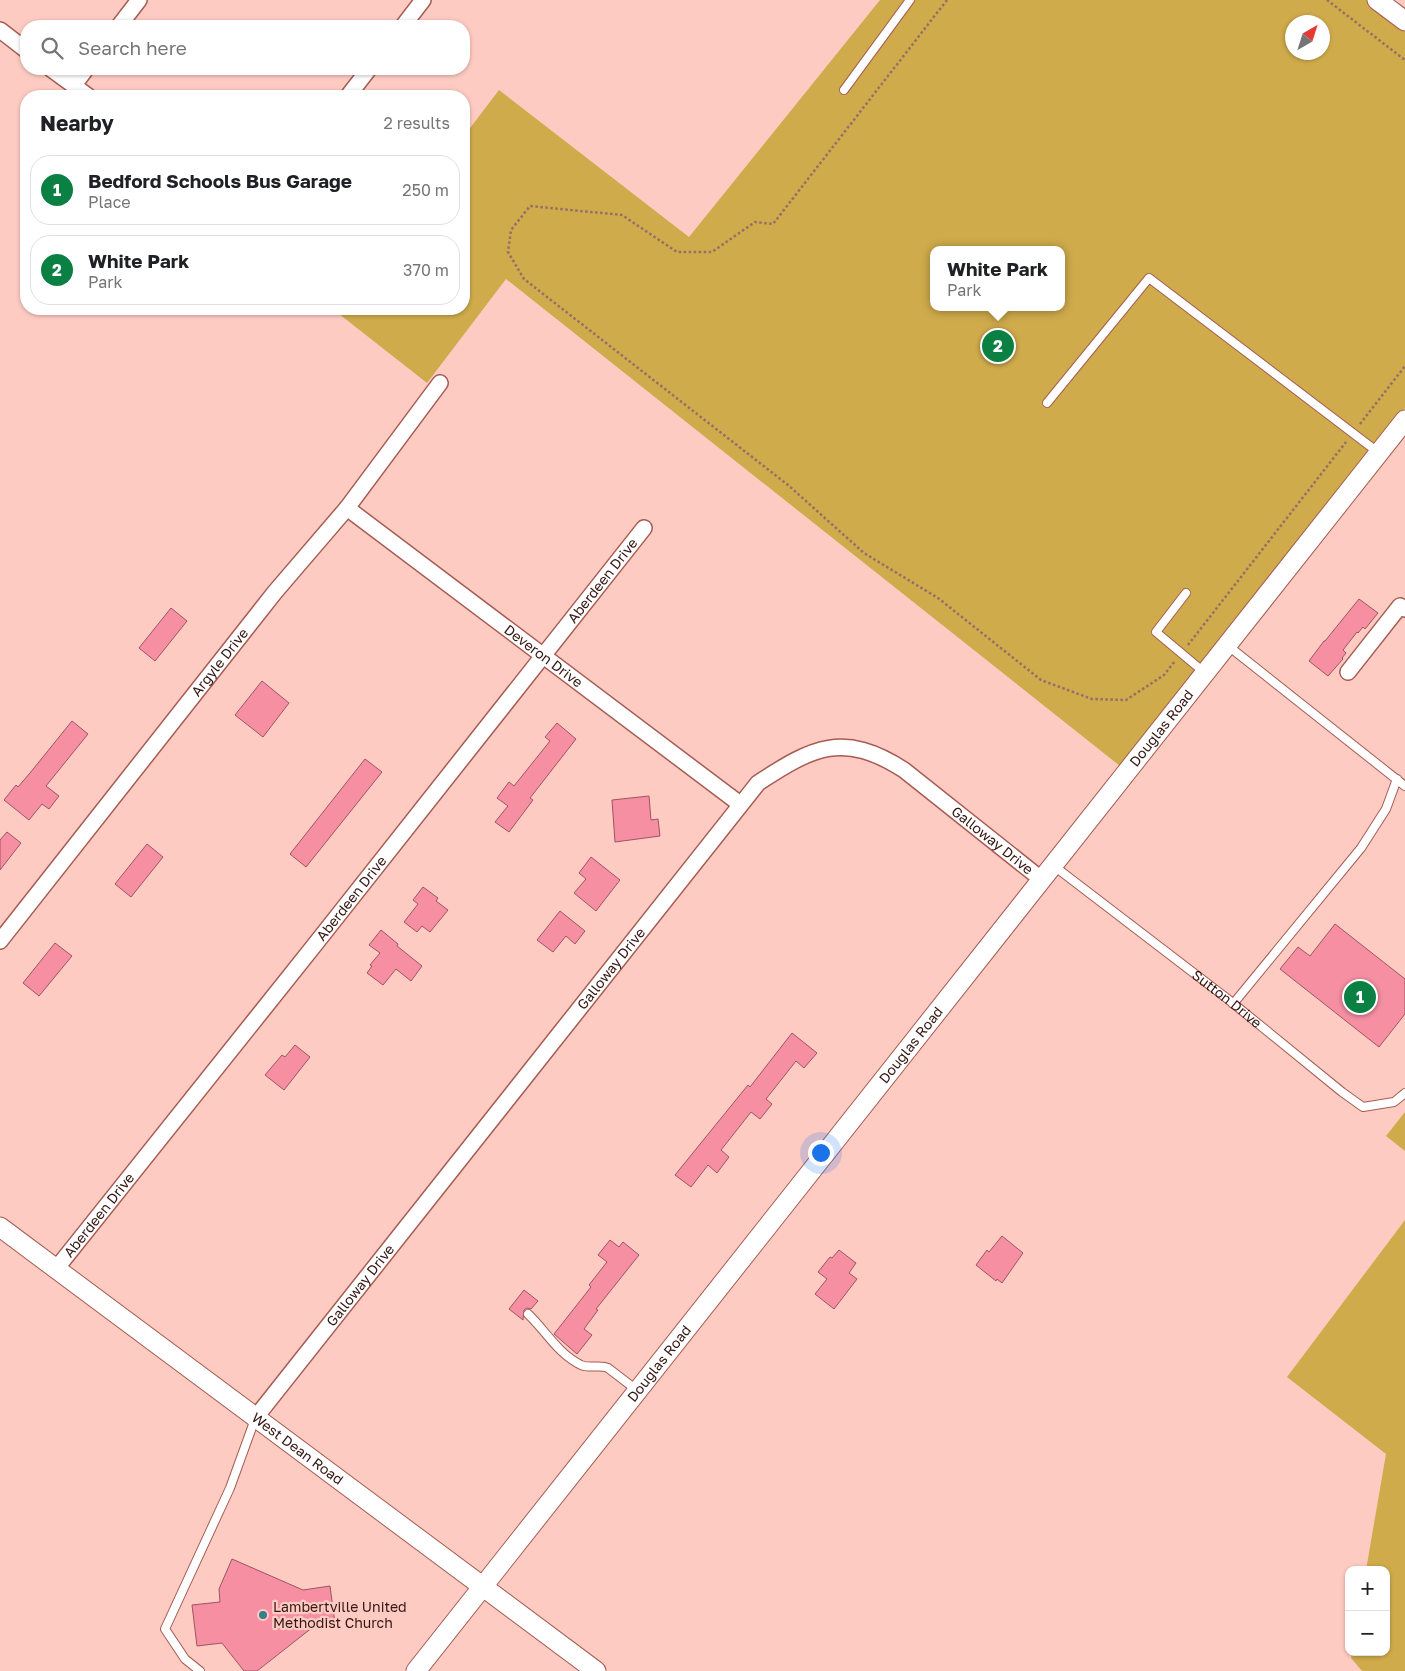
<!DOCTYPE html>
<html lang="en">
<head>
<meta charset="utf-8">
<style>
  body { margin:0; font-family:"Golos Text",sans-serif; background:#f6f6f6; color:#202124 }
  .controls { position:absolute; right:15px; bottom:15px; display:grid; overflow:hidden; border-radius:10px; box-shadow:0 1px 4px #0004 }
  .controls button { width:45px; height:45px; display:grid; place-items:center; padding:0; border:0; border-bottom:1px solid #e0e0e0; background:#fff; color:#202124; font:25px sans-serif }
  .compass { position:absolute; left:1285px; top:15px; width:45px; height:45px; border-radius:50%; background:#fff; box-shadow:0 1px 4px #0004; rotate:39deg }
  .you { position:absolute; left:820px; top:1152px; width:18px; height:18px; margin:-12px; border:4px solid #fff; border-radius:50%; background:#1a73e8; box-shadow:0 0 0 8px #1a73e833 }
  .badge { display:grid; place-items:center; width:32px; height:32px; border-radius:50%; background:#0b8043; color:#fff; font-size:16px; font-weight:700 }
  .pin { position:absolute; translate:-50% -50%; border:2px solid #fff; box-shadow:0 1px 5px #0006 }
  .popup { position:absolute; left:930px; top:246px; width:135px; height:65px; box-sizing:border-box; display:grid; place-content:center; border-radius:10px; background:#fff; filter:drop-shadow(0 1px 4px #0005); font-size:16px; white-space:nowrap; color:#757577 }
  .popup b { font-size:19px; color:#202124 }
  .popup::after { content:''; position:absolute; left:50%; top:100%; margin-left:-10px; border:10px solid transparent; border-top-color:#fff }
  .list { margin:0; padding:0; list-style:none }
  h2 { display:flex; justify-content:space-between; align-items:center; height:65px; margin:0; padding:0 20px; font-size:21px }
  h2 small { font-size:16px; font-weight:400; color:#757577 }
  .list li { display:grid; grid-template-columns:32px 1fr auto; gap:15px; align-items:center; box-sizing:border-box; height:70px; margin:0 10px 10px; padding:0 10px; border:1px solid #e0e0e0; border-radius:20px }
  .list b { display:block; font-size:19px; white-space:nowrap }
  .list p { margin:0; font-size:16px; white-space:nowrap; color:#757577 }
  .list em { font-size:16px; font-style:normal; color:#757577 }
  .icon { flex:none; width:28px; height:28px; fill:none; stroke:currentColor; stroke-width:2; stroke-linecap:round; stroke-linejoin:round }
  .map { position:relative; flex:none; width:1405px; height:1671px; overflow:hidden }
  .search { position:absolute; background:#fff; box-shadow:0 1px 4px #0004; left:20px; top:20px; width:450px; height:55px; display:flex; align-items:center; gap:12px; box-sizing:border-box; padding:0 18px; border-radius:20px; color:#757577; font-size:19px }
  .panel { position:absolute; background:#fff; box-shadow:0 1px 4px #0004; left:20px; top:90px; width:450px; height:225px; border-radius:20px }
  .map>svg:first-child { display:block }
  .green { fill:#cfab4b; fill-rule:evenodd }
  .building { fill:#f78fa3; stroke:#9e5463 }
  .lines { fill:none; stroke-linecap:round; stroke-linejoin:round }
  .service-casing { stroke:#a65c52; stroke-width:10 }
  .minor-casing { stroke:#a65c52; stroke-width:18 }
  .tertiary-casing { stroke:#a65c52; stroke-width:21 }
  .path { stroke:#966e68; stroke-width:2.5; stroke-dasharray:2.5 2.5; stroke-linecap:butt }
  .service { stroke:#fff; stroke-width:8 }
  .minor { stroke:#fff; stroke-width:15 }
  .tertiary { stroke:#fff; stroke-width:19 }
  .poi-dot { fill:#397f8a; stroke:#fecbc3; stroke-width:2 }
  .labels { text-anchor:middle; stroke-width:4.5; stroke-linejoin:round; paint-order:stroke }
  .street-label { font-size:14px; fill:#341612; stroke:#fecbc3 }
  .poi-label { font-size:14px; fill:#341612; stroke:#fecbc3; text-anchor:start }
</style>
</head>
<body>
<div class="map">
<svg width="1405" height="1671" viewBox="0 0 1405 1671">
  <rect width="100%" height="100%" fill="#fecbc3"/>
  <g class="green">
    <path d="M880 0H1377L1405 21V408L1120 766 506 279 427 383 334 310 464 309V136L499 90 689 237ZM1292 22H1322V52H1292ZM934 250H1062V307H934Z"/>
    <polygon points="1405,1112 1405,1151 1386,1136"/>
    <polygon points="1405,1220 1405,1671 1362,1671 1351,1658 1352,1652 1386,1652 1386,1570 1366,1570 1386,1454 1287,1377"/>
  </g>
  <g class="building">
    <polygon points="1359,599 1378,613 1365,629 1363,627 1358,633 1357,632 1343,650 1346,653 1342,658 1343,659 1328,676 1309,661 1324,641 1325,641"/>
    <polygon points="171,608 187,621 155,661 139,648"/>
    <polygon points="262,681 289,703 263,737 235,715"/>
    <polygon points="72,721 88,734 46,786 59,796 49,809 42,804 29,820 4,800 16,785 18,787 30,773"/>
    <polygon points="557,723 576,739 530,798 533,800 509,832 495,822 508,806 497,798 509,782 514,786 550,741 545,737"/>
    <polygon points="365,759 382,772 306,867 290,854"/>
    <polygon points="649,796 651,820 658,819 660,836 615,842 612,800"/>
    <polygon points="7,832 21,843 0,870 0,840"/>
    <polygon points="147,844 163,857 131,897 115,884"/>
    <polygon points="591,857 620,880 596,911 574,893 586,879 579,873"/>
    <polygon points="423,887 438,898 436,901 448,910 430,932 422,926 417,932 404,922 418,904 413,900"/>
    <polygon points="560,911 585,931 575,944 566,936 553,952 537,940"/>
    <polygon points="1335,924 1405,979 1405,1014 1379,1047 1280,969 1298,947 1310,956"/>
    <polygon points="381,930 398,944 397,946 422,966 411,981 396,969 383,985 367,973 372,966 370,965 380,953 369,945"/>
    <polygon points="55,943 72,956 39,996 23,983"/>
    <polygon points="792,1033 817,1053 804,1068 796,1061 766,1099 772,1104 760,1119 751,1112 721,1150 729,1157 717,1173 708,1165 691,1187 675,1175 748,1085 750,1087"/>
    <polygon points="295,1045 310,1057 284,1090 265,1075 282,1055 285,1057"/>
    <polygon points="1002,1236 1023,1253 1002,1283 997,1279 996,1281 976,1265 987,1250 989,1252"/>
    <polygon points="610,1240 619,1247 623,1242 639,1255 596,1309 598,1310 584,1329 592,1335 577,1354 554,1334 591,1287 589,1285 607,1262 598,1255"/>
    <polygon points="839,1250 856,1263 849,1273 857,1279 834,1309 815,1294 827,1279 818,1272 830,1257 832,1258"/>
    <polygon points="524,1290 538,1301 531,1309 527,1308 524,1310 523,1320 509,1309"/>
    <polygon points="232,1559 303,1590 330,1586 335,1624 313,1627 257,1671 244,1671 222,1643 197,1646 192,1605 220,1602 219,1589"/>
  </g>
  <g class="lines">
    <defs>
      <g id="service">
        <polyline points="844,90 910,0"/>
        <polyline points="1047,403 1149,278 1379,453"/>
        <polyline points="1186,593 1156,632 1205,673"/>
        <polyline points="1227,645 1405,786"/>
        <path id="s1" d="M1054 866 1229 1000 1342 1092 1363 1107 1394 1102 1405 1093"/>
        <polyline points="1233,1004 1361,848 1386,809 1397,779"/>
        <path d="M528 1314C546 1331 558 1354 581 1365 590 1369 600 1364 608 1368L638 1391"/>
        <polyline points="200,1671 185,1659 165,1629 230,1488 255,1419"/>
      </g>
      <g id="minor">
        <polyline points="119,26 139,0"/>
        <polyline points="403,26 423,0"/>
        <polyline points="0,30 26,50"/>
        <polyline points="51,69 88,96"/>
        <polyline points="74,85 86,69"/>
        <polyline points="348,96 369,69"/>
        <path id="s2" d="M347 508 740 804"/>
        <polyline points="1348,672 1400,606 1405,609"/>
        <path id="s3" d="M0 941 275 592 347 508 440 383"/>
        <path id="s4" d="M56 1269 313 947 644 528"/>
        <path id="s5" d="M256 1417 758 783C813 747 843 731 904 770L1041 879"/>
      </g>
      <g id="tertiary">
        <polyline points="1377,0 1405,21"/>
        <path id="s6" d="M0 1227 596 1671"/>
        <path id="s7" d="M416 1671 1405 420"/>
      </g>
    </defs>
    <use href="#service" class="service-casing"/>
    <use href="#minor" class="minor-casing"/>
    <use href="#tertiary" class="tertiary-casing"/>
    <g class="path">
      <polyline points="947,0 773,224 755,222 712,252 677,252 622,215 530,206 511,230 508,252 524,279 788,485 864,553 938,598 1041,680 1092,699 1126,700 1164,675 1175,661"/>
      <polyline points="1327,0 1405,60"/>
      <polyline points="1360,424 1405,366"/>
      <polyline points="1188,645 1346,442"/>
    </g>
    <use href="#service" class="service"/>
    <use href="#minor" class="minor"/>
    <use href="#tertiary" class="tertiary"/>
  </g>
  <circle class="poi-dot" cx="263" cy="1615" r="5"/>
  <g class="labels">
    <g class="street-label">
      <text dy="5" stroke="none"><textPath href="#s4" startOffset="879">Aberdeen Drive</textPath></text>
      <text dy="5" stroke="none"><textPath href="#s2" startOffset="246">Deveron Drive</textPath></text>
      <text dy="5" stroke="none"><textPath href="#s3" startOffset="355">Argyle Drive</textPath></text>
      <text dy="5" stroke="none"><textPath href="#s7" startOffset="1202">Douglas Road</textPath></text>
      <text dy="5" stroke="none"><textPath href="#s5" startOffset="1081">Galloway Drive</textPath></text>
      <text dy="5" stroke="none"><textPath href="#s4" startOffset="474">Aberdeen Drive</textPath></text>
      <text dy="5" stroke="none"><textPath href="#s5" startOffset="572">Galloway Drive</textPath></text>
      <text dy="5" stroke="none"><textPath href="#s1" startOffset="218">Sutton Drive</textPath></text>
      <text dy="5" stroke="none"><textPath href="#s7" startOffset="798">Douglas Road</textPath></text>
      <text dy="5" stroke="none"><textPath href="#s4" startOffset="69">Aberdeen Drive</textPath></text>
      <text dy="5" stroke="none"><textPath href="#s5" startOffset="168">Galloway Drive</textPath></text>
      <text dy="5" stroke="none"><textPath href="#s7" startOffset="392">Douglas Road</textPath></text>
      <text dy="5" stroke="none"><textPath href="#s6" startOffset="371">West Dean Road</textPath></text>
    </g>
    <g class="poi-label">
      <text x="273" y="1612">Lambertville United<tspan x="273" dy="16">Methodist Church</tspan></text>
    </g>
  </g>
</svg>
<div class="controls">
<button>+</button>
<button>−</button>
</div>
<svg class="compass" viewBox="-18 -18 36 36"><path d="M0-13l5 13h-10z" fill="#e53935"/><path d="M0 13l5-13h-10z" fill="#757577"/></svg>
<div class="you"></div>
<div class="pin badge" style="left:1360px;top:997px">1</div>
<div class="pin badge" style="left:998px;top:346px">2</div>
<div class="popup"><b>White Park</b>Park</div>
<div class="search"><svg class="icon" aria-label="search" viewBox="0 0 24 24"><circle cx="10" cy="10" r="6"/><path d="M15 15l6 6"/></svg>Search here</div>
<section class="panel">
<h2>Nearby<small>2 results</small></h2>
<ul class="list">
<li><span class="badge">1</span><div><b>Bedford Schools Bus Garage</b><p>Place</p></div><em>250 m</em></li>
<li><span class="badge">2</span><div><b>White Park</b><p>Park</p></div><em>370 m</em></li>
</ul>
</section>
</div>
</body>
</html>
